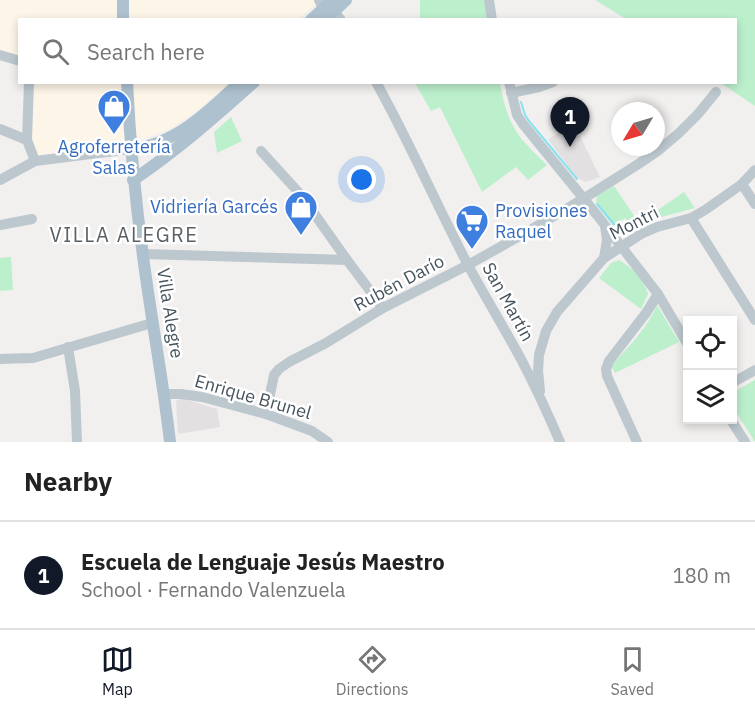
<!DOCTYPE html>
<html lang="en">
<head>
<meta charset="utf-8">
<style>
  body { margin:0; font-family:"IBM Plex Sans",sans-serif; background:#f2f2f2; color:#222 }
  .controls { position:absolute; right:18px; bottom:18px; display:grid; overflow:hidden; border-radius:0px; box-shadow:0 3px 9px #0003 }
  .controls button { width:54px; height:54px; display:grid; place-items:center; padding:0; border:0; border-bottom:2px solid #e0e0e0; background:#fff; color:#222; font:30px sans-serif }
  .compass { position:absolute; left:611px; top:102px; width:54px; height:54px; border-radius:50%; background:#fff; box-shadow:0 3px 9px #0003; rotate:232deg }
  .you { position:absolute; left:362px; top:180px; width:21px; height:21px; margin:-15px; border:4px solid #fff; border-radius:50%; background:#1a73e8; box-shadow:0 0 0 9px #1a73e833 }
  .badge { display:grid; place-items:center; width:39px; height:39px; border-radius:50%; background:#111827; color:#fff; font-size:20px; font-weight:700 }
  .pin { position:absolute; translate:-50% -50px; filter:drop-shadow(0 2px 3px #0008) }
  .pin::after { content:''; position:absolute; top:32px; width:21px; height:18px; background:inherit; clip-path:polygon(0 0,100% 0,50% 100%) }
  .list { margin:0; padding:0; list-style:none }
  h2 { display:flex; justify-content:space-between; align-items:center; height:78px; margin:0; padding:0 24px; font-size:26px }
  h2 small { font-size:20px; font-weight:400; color:#767676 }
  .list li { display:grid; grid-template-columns:39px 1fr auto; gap:18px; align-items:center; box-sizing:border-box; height:108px; padding:0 24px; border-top:2px solid #e0e0e0 }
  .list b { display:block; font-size:22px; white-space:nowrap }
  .list p { margin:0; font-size:20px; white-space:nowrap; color:#767676 }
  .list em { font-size:20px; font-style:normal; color:#767676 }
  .icon { flex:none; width:33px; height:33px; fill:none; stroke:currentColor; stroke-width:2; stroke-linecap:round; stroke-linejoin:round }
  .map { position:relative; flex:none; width:755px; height:442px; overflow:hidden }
  .search { position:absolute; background:#fff; box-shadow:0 3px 9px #0003; left:18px; right:18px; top:18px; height:66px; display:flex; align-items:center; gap:15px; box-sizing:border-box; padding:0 21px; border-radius:0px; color:#767676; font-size:22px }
  .sheet { height:186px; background:#fff }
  nav { display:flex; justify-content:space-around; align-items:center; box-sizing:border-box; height:84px; border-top:2px solid #e0e0e0; background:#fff; font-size:16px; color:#767676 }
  nav a { display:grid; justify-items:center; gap:3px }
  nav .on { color:#111827 }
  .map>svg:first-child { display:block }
  .commercial { fill:#fdf5e8 }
  .education { fill:#e3e0e1 }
  .green { fill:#bcf0cc }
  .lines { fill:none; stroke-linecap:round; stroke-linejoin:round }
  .stream { stroke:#88e2ef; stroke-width:2 }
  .minor { stroke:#bcc8ce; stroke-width:10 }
  .major { stroke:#aec1cf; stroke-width:12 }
  .labels { text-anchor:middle; stroke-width:5; stroke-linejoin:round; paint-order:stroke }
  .shop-label { font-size:18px; fill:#366cbe; stroke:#fff }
  .street-label { font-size:18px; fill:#46545d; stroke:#fff }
  .neighbourhood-label { font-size:20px; letter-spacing:1.5px; fill:#5b6064; stroke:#fff }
</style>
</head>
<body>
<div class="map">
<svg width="755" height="442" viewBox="0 0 755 442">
  <rect width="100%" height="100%" fill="#f2efef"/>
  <g class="commercial">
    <polygon points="0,0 320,0 298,19 20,20 19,59 0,53"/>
    <polygon points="31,83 229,83 204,105 174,127 141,140 122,144 37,157 30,140"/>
  </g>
  <g class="education">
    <polygon points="574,124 600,177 589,181 585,182 576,177 548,139"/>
    <polygon points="181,398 217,409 220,427 178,434 176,401"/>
  </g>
  <g class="green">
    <polygon points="420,0 485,0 489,20 418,20 420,17"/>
    <polygon points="595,0 755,0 755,106 721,83 736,82 736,20 626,19"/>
    <path d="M415 83H500C503 101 508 121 520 137 528 147 538 156 547 165L528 180 516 167 482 192 440 107 431 111Z"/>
    <polygon points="231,117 242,141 217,153 214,132"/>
    <polygon points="614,186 639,223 684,192 695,208 639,223 631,228 625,218 613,226 596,204 597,196"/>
    <polygon points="11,257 13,290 0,291 0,258"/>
    <path d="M619 260C634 269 643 278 648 294L641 309 599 278 611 263Z"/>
    <path d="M657 305 679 342 615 373 611 366C628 347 647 329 657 305Z"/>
    <polygon points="755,380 755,442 733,407 732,393"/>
  </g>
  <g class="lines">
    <g class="stream">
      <polyline points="521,102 525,115 529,121 577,179"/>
      <polyline points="597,204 614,224"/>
    </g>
    <g class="minor">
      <polyline points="319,0 323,8 334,11 341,20"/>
      <polyline points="489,0 492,20"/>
      <polyline points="0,55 20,61"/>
      <polyline points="29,82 27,140 35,161"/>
      <path d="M376 82C410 143 437 206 469 267 486 298 504 328 521 359 535 386 548 414 560 442"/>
      <polyline points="509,82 517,115 523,124 597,215 658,294 688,345"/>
      <polyline points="511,93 539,87 553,82"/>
      <polyline points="0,129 27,140"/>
      <polyline points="261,151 301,195 347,260 383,308"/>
      <polyline points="0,180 35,161 131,149"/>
      <polyline points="742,184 755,204"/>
      <polyline points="691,218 755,320"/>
      <polyline points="0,225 32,219"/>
      <polyline points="142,254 347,260"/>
      <polyline points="604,258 607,240 605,226"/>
      <polyline points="68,347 75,391 77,442"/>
      <polyline points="0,359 33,358 152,323"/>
      <polyline points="732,383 755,370"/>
      <polyline points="540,391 538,371 539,355 546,331 557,312 604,258 641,234 657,227 691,218 705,210 742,184 755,170"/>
      <polyline points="165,394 181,394 202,397 266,414 312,431 328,442"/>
      <polyline points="266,414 274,375 279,369 289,362 326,343 383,308 468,265 518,237 583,199 640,163 659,150 679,133 698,114 716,92"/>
      <polyline points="731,420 745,442"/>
      <polyline points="637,442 607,376 606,369 609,361 646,313 658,294"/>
    </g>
    <g class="major">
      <polyline points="123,0 123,20"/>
      <polyline points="311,20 333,0"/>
      <polyline points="325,20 346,0"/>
      <path d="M127 82C130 141 135 198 143 256 151 318 163 380 170 442"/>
      <path d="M131 149C175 145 209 111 240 82"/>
      <path d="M133 180C176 151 215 117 254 82"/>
    </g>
  </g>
  <defs>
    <symbol id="shop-pin" viewBox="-11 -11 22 30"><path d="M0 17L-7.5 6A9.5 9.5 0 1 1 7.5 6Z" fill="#3f7fe0" stroke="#fff"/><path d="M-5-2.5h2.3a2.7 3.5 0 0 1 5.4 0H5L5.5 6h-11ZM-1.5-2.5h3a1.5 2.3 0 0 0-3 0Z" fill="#fff"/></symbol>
    <symbol id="supermarket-pin" viewBox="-11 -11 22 30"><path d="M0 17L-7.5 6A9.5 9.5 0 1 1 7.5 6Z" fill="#3f7fe0" stroke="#fff"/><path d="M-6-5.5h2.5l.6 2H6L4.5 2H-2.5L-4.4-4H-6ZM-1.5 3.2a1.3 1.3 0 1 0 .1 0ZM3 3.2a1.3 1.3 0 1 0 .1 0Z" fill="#fff"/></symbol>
  </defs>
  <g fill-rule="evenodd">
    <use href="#shop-pin" x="95" y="87" width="38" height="52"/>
    <use href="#shop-pin" x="282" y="188" width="38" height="52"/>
    <use href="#supermarket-pin" x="453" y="202" width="38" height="52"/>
  </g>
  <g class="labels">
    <g class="shop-label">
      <text x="114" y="153">Agroferretería<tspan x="114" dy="21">Salas</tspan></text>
      <text x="278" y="213" text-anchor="end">Vidriería Garcés</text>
      <text x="495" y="217" text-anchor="start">Provisiones<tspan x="495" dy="21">Raquel</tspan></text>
    </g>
    <g class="street-label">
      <text transform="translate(634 223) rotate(-27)" y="6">Montri</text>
      <text transform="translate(399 283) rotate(-28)" y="6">Rubén Darío</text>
      <text transform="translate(508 302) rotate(61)" y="6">San Martín</text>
      <text transform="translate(170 313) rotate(81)" y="6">Villa Alegre</text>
      <text transform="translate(253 397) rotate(16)" y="6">Enrique Brunel</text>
    </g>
    <g class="neighbourhood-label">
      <text x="124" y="242">VILLA ALEGRE</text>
    </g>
  </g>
</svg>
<div class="controls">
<button><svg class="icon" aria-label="locate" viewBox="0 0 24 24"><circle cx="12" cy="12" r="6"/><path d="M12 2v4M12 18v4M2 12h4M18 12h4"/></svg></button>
<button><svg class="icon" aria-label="layers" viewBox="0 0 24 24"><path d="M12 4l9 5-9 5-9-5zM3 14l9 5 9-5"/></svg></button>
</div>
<svg class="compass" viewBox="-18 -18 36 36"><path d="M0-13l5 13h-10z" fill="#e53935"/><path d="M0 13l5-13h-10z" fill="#767676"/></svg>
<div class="you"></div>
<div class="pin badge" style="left:570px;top:147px">1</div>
<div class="search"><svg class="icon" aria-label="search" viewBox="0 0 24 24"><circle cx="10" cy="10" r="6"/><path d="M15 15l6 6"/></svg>Search here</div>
</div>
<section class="sheet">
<h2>Nearby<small></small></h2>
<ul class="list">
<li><span class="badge">1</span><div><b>Escuela de Lenguaje Jesús Maestro</b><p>School · Fernando Valenzuela</p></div><em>180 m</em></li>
</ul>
</section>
<nav>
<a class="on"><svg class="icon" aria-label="map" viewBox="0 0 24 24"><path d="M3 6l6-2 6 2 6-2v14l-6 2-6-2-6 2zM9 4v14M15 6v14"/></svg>Map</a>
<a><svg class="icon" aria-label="directions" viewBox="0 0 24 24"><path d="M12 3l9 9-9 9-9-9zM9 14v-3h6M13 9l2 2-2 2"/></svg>Directions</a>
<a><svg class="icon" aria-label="saved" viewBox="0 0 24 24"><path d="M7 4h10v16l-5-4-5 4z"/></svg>Saved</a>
</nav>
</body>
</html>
